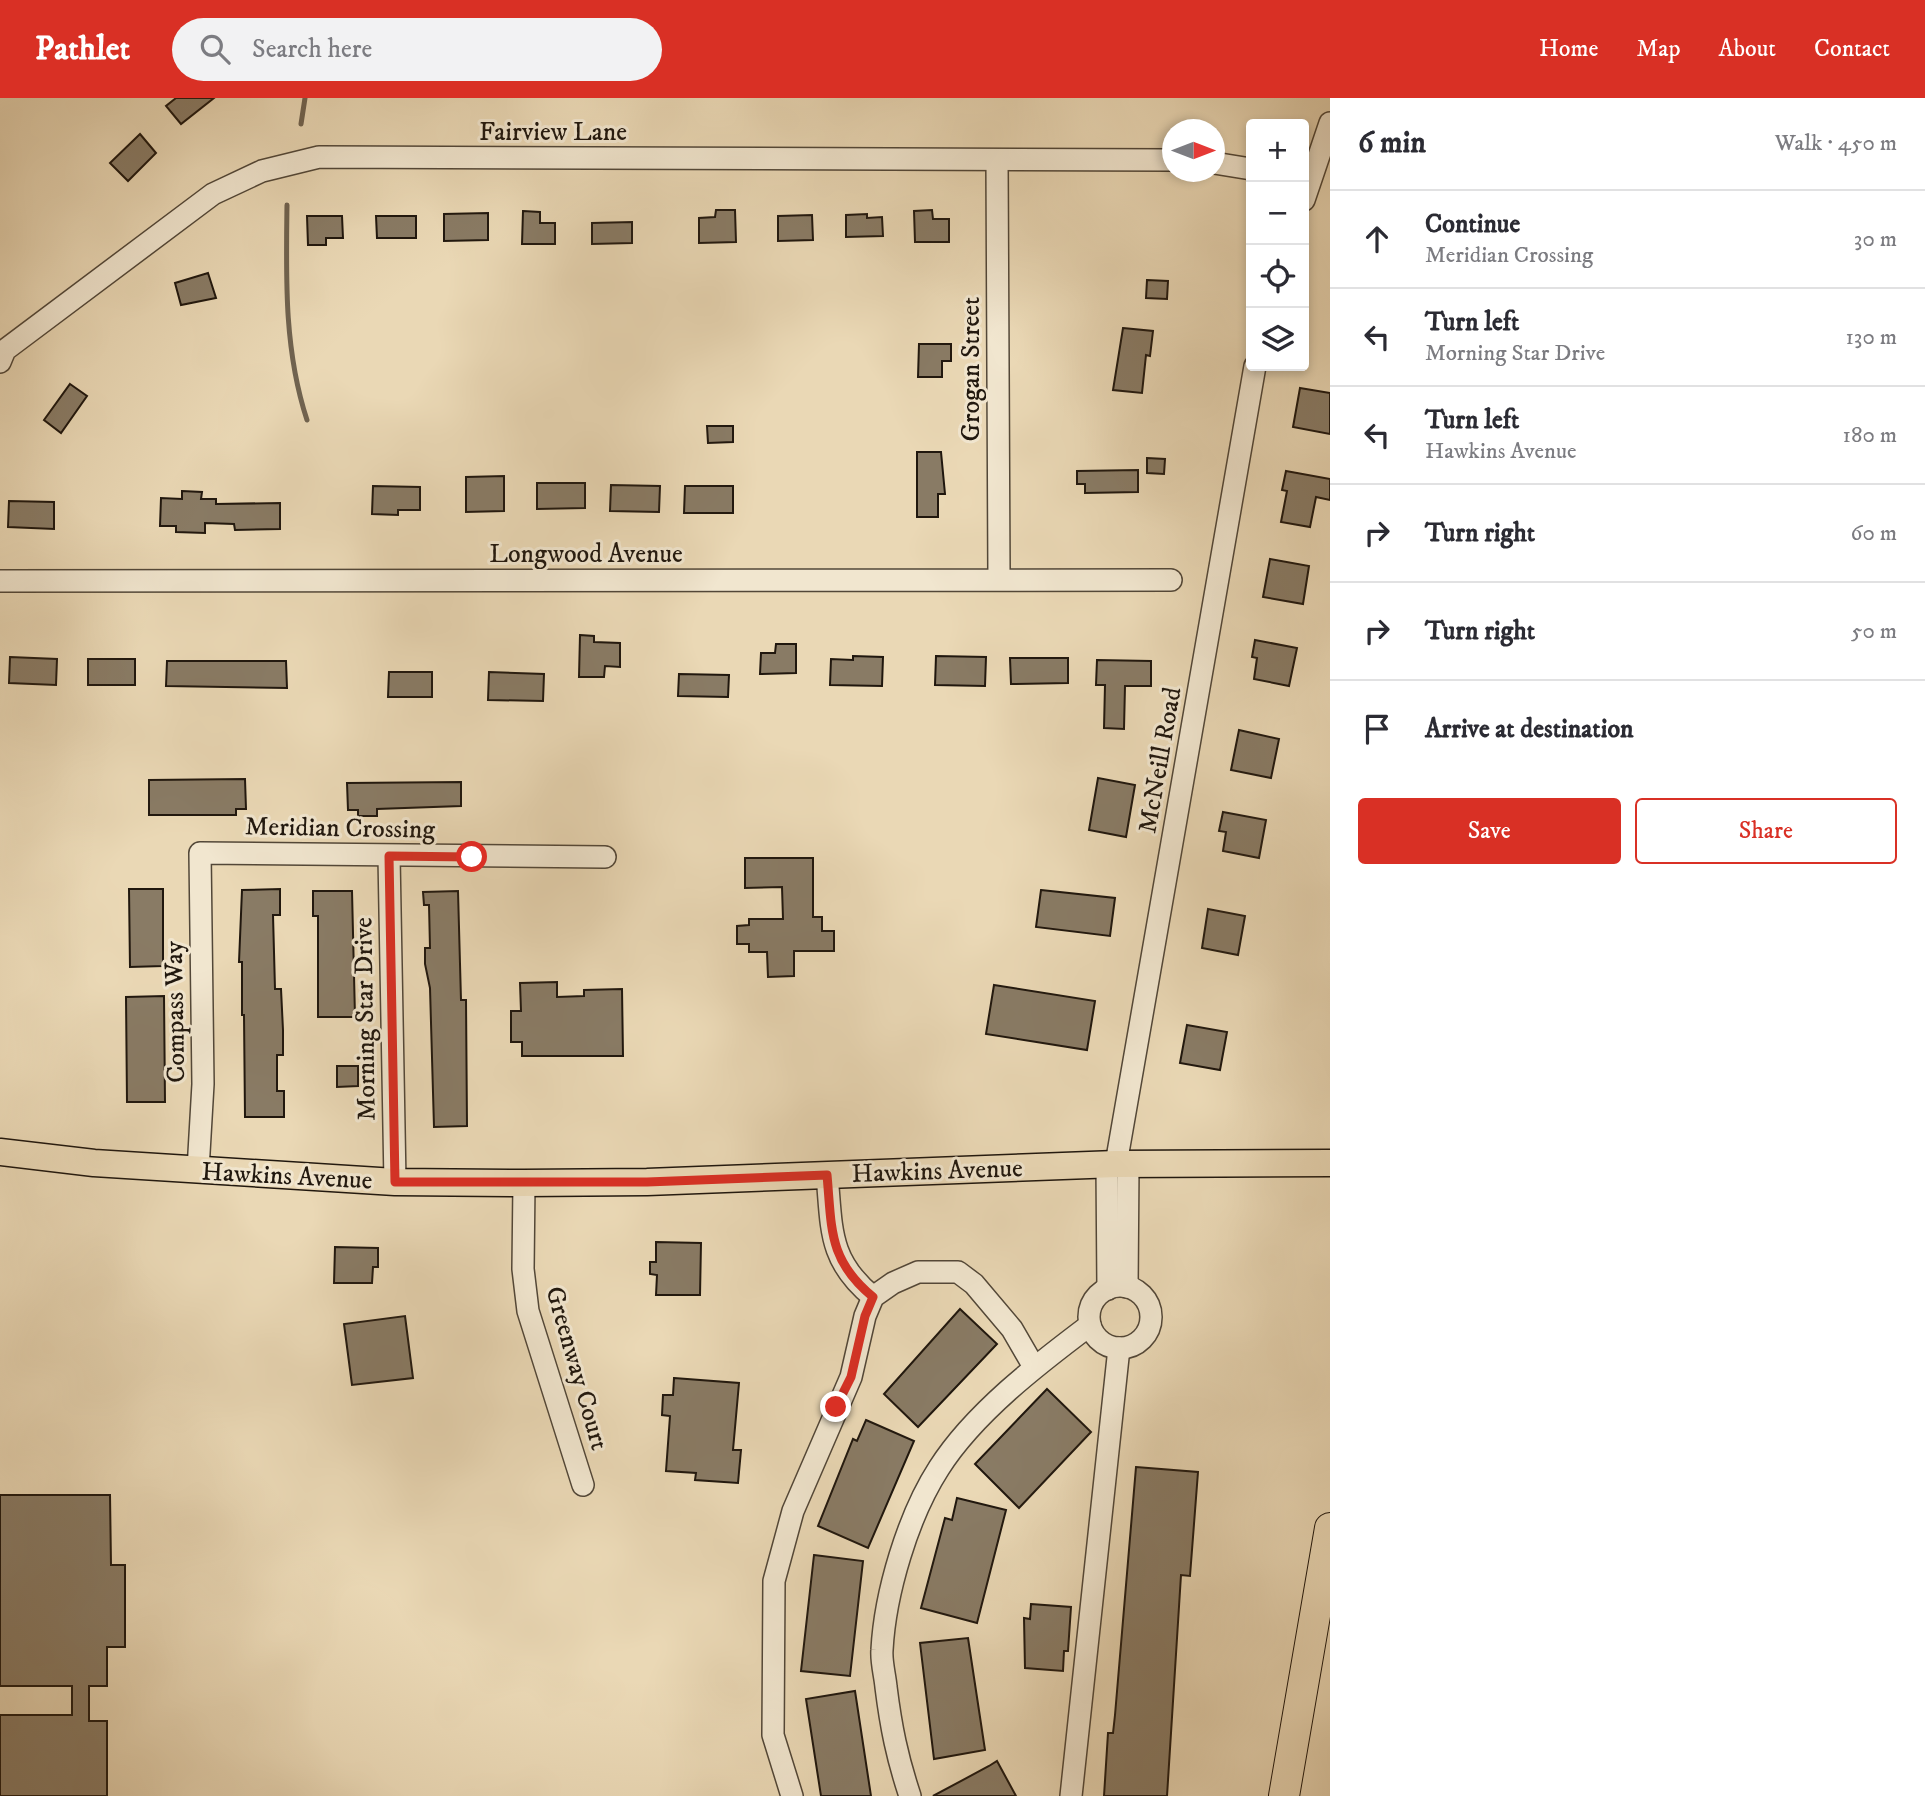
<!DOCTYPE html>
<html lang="en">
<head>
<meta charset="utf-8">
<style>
  body { margin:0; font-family:"IM FELL DW Pica",serif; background:#f2f2f3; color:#2b2b33 }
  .controls { position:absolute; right:21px; top:21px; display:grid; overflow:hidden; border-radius:7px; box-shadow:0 4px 10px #0003 }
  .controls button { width:63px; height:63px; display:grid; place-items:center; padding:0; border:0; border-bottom:2px solid #e1e1e2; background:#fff; color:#2b2b33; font:35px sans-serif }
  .compass { position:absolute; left:1162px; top:21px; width:63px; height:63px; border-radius:50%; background:#fff; box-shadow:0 4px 10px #0003; rotate:90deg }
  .stop { position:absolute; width:21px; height:21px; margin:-16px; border:5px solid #d93025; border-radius:50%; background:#fff }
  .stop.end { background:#d93025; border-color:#fff; box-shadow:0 2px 7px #0008 }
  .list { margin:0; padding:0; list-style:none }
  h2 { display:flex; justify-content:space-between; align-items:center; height:91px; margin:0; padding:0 28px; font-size:30px }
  h2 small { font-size:23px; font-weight:400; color:#7c7c81 }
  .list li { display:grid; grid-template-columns:46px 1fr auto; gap:21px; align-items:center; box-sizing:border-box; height:98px; padding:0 28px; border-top:2px solid #e1e1e2 }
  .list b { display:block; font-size:26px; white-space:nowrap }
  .list p { margin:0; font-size:23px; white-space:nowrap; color:#7c7c81 }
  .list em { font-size:23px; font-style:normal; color:#7c7c81 }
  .actions { display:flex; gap:14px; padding:21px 28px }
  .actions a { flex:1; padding:16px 0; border:2px solid #d93025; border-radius:7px; text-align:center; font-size:24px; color:#d93025 }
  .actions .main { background:#d93025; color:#fff }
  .icon { flex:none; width:38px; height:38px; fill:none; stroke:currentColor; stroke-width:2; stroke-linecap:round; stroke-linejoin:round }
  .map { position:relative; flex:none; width:1330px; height:1698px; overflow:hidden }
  header { display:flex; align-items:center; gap:42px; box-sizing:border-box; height:98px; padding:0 35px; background:#d93025; color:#fff }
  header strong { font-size:33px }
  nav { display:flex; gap:38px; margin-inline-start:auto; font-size:24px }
  .search { width:490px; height:63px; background:#f2f2f3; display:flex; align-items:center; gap:18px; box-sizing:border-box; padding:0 24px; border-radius:38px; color:#7c7c81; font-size:26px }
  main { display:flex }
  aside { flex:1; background:#fff }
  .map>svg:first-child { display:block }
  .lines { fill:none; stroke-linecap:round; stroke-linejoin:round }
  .stream { stroke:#706350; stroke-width:5 }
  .building { fill:#897b65; stroke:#20170e; stroke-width:2 }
  .minor-casing { stroke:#524738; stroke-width:24 }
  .major-casing { stroke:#20170e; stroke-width:29 }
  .highway-casing { stroke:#20170e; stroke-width:32 }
  .minor { stroke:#f1e6cf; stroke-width:21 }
  .major { stroke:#ead8b5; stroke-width:26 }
  .highway { stroke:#ead8b5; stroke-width:30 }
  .route { stroke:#d93025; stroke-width:9 }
  .labels { text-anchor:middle; stroke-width:6; stroke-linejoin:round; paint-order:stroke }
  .street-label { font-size:26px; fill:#20170e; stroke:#f1e6cf }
</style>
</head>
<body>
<header>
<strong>Pathlet</strong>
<div class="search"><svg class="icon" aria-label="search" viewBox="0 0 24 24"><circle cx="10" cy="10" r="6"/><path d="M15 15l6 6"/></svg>Search here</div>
<nav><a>Home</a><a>Map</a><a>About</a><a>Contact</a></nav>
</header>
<main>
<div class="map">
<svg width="1330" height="1698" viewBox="0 0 1330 1698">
  <rect width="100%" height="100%" fill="#ead8b5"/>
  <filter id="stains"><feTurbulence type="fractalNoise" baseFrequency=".00286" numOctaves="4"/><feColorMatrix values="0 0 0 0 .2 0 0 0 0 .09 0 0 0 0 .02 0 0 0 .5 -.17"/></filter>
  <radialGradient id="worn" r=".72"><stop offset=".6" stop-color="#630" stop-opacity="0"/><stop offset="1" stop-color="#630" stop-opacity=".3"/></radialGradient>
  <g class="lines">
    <g class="stream">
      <polyline points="301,26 305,0"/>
      <path d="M287 107C286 180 284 252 307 322"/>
    </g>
  </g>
  <g class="building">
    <polygon points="176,0 214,0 181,26 166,8"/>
    <polygon points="140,36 156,55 128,83 110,65"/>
    <polygon points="716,112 735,112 736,144 699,145 699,120 715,119"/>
    <polygon points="932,112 933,121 949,121 949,144 915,144 914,113"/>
    <polygon points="523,113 540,114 540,125 555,125 555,146 522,146"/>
    <polygon points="488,115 488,142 444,143 444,116"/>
    <polygon points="867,116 867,120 882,119 883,138 846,139 846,117"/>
    <polygon points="812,117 813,142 778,143 778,118"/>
    <polygon points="307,118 342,118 343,140 326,140 326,147 308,147"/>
    <polygon points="376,118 416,118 416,140 377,140"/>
    <polygon points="632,124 632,145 592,146 592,125"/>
    <polygon points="208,175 216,200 181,207 175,185"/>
    <polygon points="1147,182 1168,183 1167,201 1146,200"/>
    <polygon points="1123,230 1153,233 1150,258 1146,257 1142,295 1113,292"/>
    <polygon points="919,246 951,246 951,263 942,263 942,279 918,279"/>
    <polygon points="70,286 87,298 61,335 44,322"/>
    <polygon points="1300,290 1330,295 1330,336 1293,329"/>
    <polygon points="707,328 733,328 733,344 708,345"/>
    <polygon points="917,354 941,354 945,396 938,396 938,419 917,419"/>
    <polygon points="1147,360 1165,361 1164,376 1147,375"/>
    <polygon points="1138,372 1138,394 1085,395 1085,386 1077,386 1077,373"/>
    <polygon points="1286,373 1330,381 1330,402 1316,399 1310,429 1281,424 1287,393 1282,392"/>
    <polygon points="504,378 504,413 466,414 466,379"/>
    <polygon points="537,385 585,385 585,410 537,411"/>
    <polygon points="611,387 660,388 659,414 610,413"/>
    <polygon points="373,388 420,389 420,412 398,412 398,417 372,416"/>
    <polygon points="685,388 733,388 733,415 684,415"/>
    <polygon points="182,393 202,394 201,401 216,401 216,406 280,405 280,431 235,432 234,426 205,425 205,435 176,434 176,428 160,428 161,400 182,401"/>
    <polygon points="9,403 54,404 54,431 8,429"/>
    <polygon points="1270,461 1309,468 1303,506 1263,499"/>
    <polygon points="580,537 594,538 594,544 620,545 620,569 605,568 604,579 579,579"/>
    <polygon points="1255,542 1297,550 1289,588 1254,581 1257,560 1252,559"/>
    <polygon points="776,546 796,546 796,575 760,576 761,555 775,555"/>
    <polygon points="853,558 883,559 882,588 830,587 831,561 853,562"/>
    <polygon points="936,558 986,559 985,588 935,587"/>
    <polygon points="10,559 57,561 56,587 9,585"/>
    <polygon points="1010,560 1068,560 1068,585 1011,586"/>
    <rect x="88" y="561" width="47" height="26"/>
    <polygon points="1097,562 1151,563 1151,588 1125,588 1124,631 1104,630 1105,587 1096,587"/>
    <polygon points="167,563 286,563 287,590 166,588"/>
    <polygon points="389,574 432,574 432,599 388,599"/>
    <polygon points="489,574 544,576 543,603 488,602"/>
    <polygon points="679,576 729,577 728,599 678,598"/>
    <polygon points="1239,632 1279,641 1271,680 1231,672"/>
    <polygon points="1098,680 1135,687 1126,739 1089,732"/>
    <polygon points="245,681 246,711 236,711 236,717 149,717 149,682"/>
    <polygon points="461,684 461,708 377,711 377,718 358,718 358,712 348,712 347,685"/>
    <polygon points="1223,714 1266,722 1259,760 1223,753 1226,734 1219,733"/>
    <polygon points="745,760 813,760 813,819 822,819 822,833 834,833 834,853 794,853 794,878 768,879 767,854 749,854 749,846 737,846 737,828 749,827 749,821 783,821 782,789 745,790"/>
    <polygon points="129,791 163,791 163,868 130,869"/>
    <polygon points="280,791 280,817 273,817 275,891 281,891 283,932 283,957 277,957 277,993 284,993 284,1019 245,1019 244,917 242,917 242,864 239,864 242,792"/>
    <polygon points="1041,792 1115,800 1110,838 1036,829"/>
    <polygon points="313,793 352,793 355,919 318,919 318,818 313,818"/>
    <polygon points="458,793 461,902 466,902 467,1028 434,1029 430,890 425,866 425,850 430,850 429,807 424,807 423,794"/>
    <polygon points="1208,811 1245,818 1238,857 1202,850"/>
    <polygon points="557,884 557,899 584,898 584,892 622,891 623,958 522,958 522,944 511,944 511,913 521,913 520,885"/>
    <polygon points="994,887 1095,903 1087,952 986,936"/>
    <polygon points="164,898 165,1004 127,1004 126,899"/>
    <polygon points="1187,927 1227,934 1220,972 1180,965"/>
    <polygon points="337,968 358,968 358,988 337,989"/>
    <polygon points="656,1144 701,1145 700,1197 656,1197 657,1177 650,1176 650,1164 656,1164"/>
    <polygon points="335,1149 378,1150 378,1169 373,1169 372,1185 334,1185"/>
    <polygon points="960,1211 997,1246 918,1329 884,1296"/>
    <polygon points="405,1218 413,1280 352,1287 344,1226"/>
    <polygon points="674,1280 739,1285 733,1352 741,1352 738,1385 695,1382 696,1375 666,1373 670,1318 662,1317 663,1297 673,1297"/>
    <polygon points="1047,1291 1091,1334 1019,1410 975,1366"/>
    <polygon points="866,1322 914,1343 868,1450 818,1428 853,1341 857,1343"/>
    <polygon points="1136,1369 1198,1374 1190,1478 1181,1477 1167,1698 1104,1698 1108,1635 1113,1635 1115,1617"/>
    <polygon points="0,1397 110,1397 111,1467 125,1467 125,1549 107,1549 107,1588 89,1588 89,1623 107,1623 107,1698 0,1698 0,1617 72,1617 72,1588 0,1588"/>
    <polygon points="957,1400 1006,1412 977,1525 921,1510 945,1420 952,1422"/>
    <polygon points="814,1457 863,1463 850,1578 801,1573"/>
    <polygon points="1031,1506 1071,1509 1068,1553 1064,1553 1063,1573 1025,1570 1024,1520 1030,1521"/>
    <polygon points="968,1540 985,1652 934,1661 920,1545"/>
    <polygon points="855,1593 871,1698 821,1698 806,1601"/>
    <polygon points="997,1663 1016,1698 933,1698 989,1668"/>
  </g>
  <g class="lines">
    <defs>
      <g id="minor">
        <polyline points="997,62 999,480"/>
        <polyline points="1214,65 1251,71"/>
        <polyline points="1304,102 1330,25"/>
        <polyline points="0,264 5,252 213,96 262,73 319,59 1172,62"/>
        <polyline points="0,483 1171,482"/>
        <polyline points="389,758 395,1084"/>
        <polyline points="1116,1066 1255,268"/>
        <polyline points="1107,1067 1108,1191"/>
        <polyline points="198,1072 203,986 200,755 605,759"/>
        <path d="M827 1077C832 1131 828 1162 873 1199"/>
        <polyline points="524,1085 523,1171 528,1213 583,1387"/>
        <circle cx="1120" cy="1219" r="31"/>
        <polyline points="1127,1189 1128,1067"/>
        <polyline points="792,1698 773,1637 774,1483 793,1413 851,1279 865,1218 873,1199 893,1185 918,1174 958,1174 974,1186 1012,1231 1034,1269"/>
        <path d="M910 1698C897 1659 891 1629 886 1589 885 1577 881 1564 882 1552 885 1495 908 1418 939 1370 974 1315 1038 1266 1090 1227"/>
        <polyline points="1071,1698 1119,1250"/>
      </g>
      <polyline id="major" points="0,1054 94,1065 395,1084 524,1085 647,1084 1116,1066 1330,1065"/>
      <polyline id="highway" points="1284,1698 1330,1430"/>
    </defs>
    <use href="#minor" class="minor-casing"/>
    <use href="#major" class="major-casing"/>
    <use href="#highway" class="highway-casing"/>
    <use href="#minor" class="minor"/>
    <use href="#major" class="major"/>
    <use href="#highway" class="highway"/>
  </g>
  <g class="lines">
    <path class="route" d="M472 759 389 758 395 1084H647L827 1077C832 1131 828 1162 873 1199L865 1218 851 1279 836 1309"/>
  </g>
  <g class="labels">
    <g class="street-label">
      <text x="553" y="42">Fairview Lane</text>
      <text transform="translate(970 271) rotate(-90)" y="9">Grogan Street</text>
      <text x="586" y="464">Longwood Avenue</text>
      <text transform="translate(1159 662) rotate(-80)" y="9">McNeill Road</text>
      <text transform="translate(340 729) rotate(1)" y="9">Meridian Crossing</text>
      <text transform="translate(174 914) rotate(-91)" y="9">Compass Way</text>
      <text transform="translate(364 921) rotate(-91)" y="9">Morning Star Drive</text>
      <text transform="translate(937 1072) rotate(-2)" y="9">Hawkins Avenue</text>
      <text transform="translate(287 1077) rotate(3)" y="9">Hawkins Avenue</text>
      <text transform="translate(578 1270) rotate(74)" y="9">Greenway Court</text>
    </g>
  </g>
  <rect width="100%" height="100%" filter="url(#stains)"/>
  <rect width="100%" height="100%" fill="url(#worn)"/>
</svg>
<div class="controls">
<button>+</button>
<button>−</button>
<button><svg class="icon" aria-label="locate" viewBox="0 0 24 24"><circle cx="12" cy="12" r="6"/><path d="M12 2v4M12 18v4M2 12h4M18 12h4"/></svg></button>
<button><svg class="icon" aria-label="layers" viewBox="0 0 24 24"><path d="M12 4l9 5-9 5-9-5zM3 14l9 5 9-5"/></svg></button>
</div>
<svg class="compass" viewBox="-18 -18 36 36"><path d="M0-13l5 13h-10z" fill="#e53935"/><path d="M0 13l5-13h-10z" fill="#7c7c81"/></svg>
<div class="stop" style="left:472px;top:759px"></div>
<div class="stop end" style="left:836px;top:1309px"></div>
</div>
<aside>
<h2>6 min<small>Walk · 450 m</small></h2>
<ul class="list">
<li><svg class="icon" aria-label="ahead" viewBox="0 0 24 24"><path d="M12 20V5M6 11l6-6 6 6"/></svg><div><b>Continue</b><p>Meridian Crossing</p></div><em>30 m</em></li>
<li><svg class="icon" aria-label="left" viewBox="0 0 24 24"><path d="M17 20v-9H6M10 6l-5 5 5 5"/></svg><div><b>Turn left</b><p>Morning Star Drive</p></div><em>130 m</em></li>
<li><svg class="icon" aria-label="left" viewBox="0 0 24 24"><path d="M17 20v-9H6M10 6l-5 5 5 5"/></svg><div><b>Turn left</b><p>Hawkins Avenue</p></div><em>180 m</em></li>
<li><svg class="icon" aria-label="right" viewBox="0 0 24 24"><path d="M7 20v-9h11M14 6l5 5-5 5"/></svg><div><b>Turn right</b></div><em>60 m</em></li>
<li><svg class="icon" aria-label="right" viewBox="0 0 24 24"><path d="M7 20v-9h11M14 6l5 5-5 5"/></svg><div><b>Turn right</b></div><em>50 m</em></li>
<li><svg class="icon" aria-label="arrive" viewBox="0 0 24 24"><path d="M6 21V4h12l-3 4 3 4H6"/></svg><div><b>Arrive at destination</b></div></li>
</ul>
<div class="actions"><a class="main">Save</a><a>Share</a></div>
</aside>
</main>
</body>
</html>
